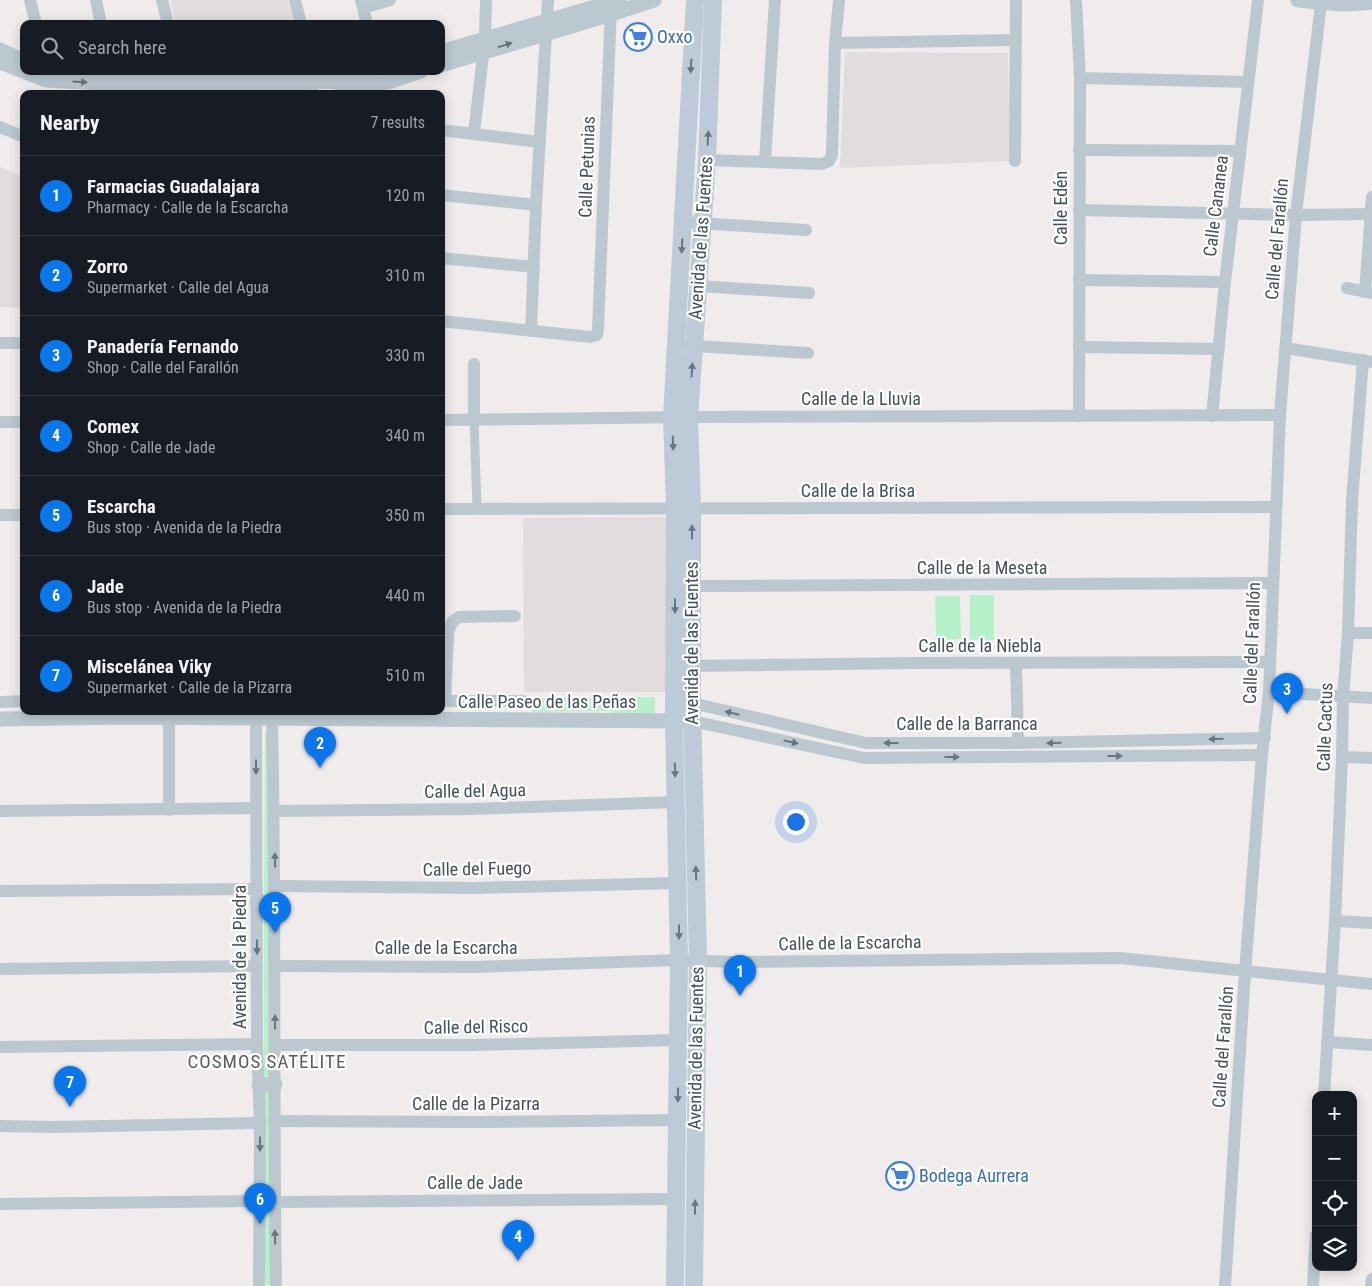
<!DOCTYPE html>
<html lang="en">
<head>
<meta charset="utf-8">
<style>
  body { margin:0; font-family:"Roboto Condensed",sans-serif; background:#20242c; color:#f1f3f6 }
  .controls { position:absolute; right:15px; bottom:15px; display:grid; overflow:hidden; border-radius:10px; box-shadow:0 2px 12px #0003 }
  .controls button { width:45px; height:45px; display:grid; place-items:center; padding:0; border:0; border-bottom:1px solid #363941; background:#171b24; color:#f1f3f6; font:25px sans-serif }
  .you { position:absolute; left:795px; top:821px; width:18px; height:18px; margin:-12px; border:4px solid #fff; border-radius:50%; background:#1a73e8; box-shadow:0 0 0 8px #1a73e833 }
  .badge { display:grid; place-items:center; width:32px; height:32px; border-radius:50%; background:#0a76ec; color:#fff; font-size:16px; font-weight:700 }
  .pin { position:absolute; translate:-50% -41px; filter:drop-shadow(0 1px 2px #0008) }
  .pin::after { content:''; position:absolute; top:26px; width:18px; height:15px; background:inherit; clip-path:polygon(0 0,100% 0,50% 100%) }
  .list { margin:0; padding:0; list-style:none }
  h2 { display:flex; justify-content:space-between; align-items:center; height:65px; margin:0; padding:0 20px; font-size:21px }
  h2 small { font-size:16px; font-weight:400; color:#9ea1a6 }
  .list li { display:grid; grid-template-columns:32px 1fr auto; gap:15px; align-items:center; box-sizing:border-box; height:80px; padding:0 20px; border-top:1px solid #363941 }
  .list b { display:block; font-size:19px; white-space:nowrap }
  .list p { margin:0; font-size:16px; white-space:nowrap; color:#9ea1a6 }
  .list em { font-size:16px; font-style:normal; color:#9ea1a6 }
  .icon { flex:none; width:28px; height:28px; fill:none; stroke:currentColor; stroke-width:2; stroke-linecap:round; stroke-linejoin:round }
  .map { position:relative; flex:none; width:1372px; height:1286px; overflow:hidden }
  .search { position:absolute; background:#171b24; box-shadow:0 2px 12px #0003; left:20px; top:20px; width:425px; height:55px; display:flex; align-items:center; gap:12px; box-sizing:border-box; padding:0 18px; border-radius:10px; color:#9ea1a6; font-size:19px }
  .panel { position:absolute; background:#171b24; box-shadow:0 2px 12px #0003; left:20px; top:90px; width:425px; height:625px; border-radius:10px }
  .map>svg:first-child { display:block }
  .education { fill:#e1ddde }
  .green { fill:#b5f2ca }
  .lines { fill:none; stroke-linecap:round; stroke-linejoin:round }
  .pedestrian { stroke:#bbc8d0; stroke-width:9 }
  .minor { stroke:#bbc8d0; stroke-width:12 }
  .tertiary { stroke:#bbc8d0; stroke-width:15 }
  .secondary { stroke:#bdcbd8; stroke-width:18 }
  .oneway { fill:#67757e }
  .oneway2 { fill:#687680 }
  .labels { text-anchor:middle; stroke-width:4.5; stroke-linejoin:round; paint-order:stroke }
  .shop-label { font-size:18px; fill:#366cbe; stroke:#fff; text-anchor:start }
  .street-label { font-size:18px; fill:#43515b; stroke:#fff }
  .neighbourhood-label { font-size:19px; letter-spacing:1px; fill:#595d62; stroke:#fff }
</style>
</head>
<body>
<div class="map">
<svg width="1372" height="1286" viewBox="0 0 1372 1286">
  <rect width="100%" height="100%" fill="#f0ecec"/>
  <g class="education">
    <polygon points="170,0 288,0 294,24 176,24"/>
    <polygon points="845,52 1008,53 1010,161 840,168"/>
    <polygon points="0,167 19,175 24,175 24,308 0,307"/>
    <polygon points="668,517 669,692 524,692 523,518"/>
  </g>
  <g class="green">
    <rect x="970" y="595" width="24" height="45"/>
    <polygon points="935,596 960,596 961,639 936,640"/>
    <polygon points="655,697 655,716 611,717 611,711 531,712 531,698"/>
    <polygon points="270,733 273,894 264,894 265,734"/>
    <polygon points="264,908 271,908 272,1076 264,1076"/>
    <polygon points="274,1085 275,1285 261,1285 262,1086"/>
  </g>
  <g class="lines">
    <polyline class="pedestrian" points="474,420 477,508"/>
    <g class="minor">
      <polyline points="30,0 36,24"/>
      <polyline points="96,0 101,24"/>
      <polyline points="162,0 168,24"/>
      <polyline points="295,0 301,24"/>
      <polyline points="361,0 367,24"/>
      <polyline points="1076,0 1080,78 1079,416"/>
      <polyline points="364,8 390,0"/>
      <polyline points="835,43 1016,40"/>
      <polyline points="1080,78 1248,82"/>
      <polyline points="0,127 24,137"/>
      <polyline points="441,130 540,142"/>
      <polyline points="474,133 485,38 486,0"/>
      <polyline points="1079,150 1240,151"/>
      <polyline points="707,160 822,164 829,161 832,155 835,43 839,0"/>
      <polyline points="765,161 775,0"/>
      <polyline points="1015,161 1016,0"/>
      <polyline points="441,195 536,205"/>
      <polyline points="1079,210 1296,215 1371,214"/>
      <polyline points="683,222 806,230"/>
      <polyline points="441,258 534,267"/>
      <polyline points="1079,280 1225,282"/>
      <polyline points="698,286 809,293"/>
      <polyline points="1347,288 1372,293"/>
      <polyline points="1365,292 1372,197"/>
      <polyline points="441,321 590,337 597,335 598,329 611,7"/>
      <polyline points="531,331 536,205 548,0"/>
      <polyline points="0,343 24,343"/>
      <polyline points="694,346 808,353"/>
      <polyline points="1079,347 1219,349"/>
      <polyline points="1286,348 1372,362"/>
      <polyline points="1212,416 1225,282 1258,0"/>
      <polyline points="441,420 689,417 1280,415"/>
      <polyline points="474,420 474,364"/>
      <polyline points="0,422 24,422"/>
      <polyline points="441,509 1275,507"/>
      <polyline points="0,515 24,515"/>
      <polyline points="692,586 1272,583"/>
      <polyline points="1348,633 1372,633"/>
      <polyline points="1016,663 1018,743"/>
      <polyline points="691,666 914,663 1270,662"/>
      <polyline points="1269,692 1372,698"/>
      <polyline points="441,701 523,701"/>
      <polyline points="445,701 448,633 452,622 459,617 515,616"/>
      <polyline points="0,702 24,701"/>
      <polyline points="692,703 866,743 1018,743 1265,738"/>
      <polyline points="169,718 169,810"/>
      <polyline points="256,718 257,1044 260,1123 259,1286"/>
      <path d="M272 719C276 908 273 1097 276 1286"/>
      <polyline points="692,721 864,758 1262,755"/>
      <polyline points="1342,757 1372,758"/>
      <polyline points="0,811 256,808"/>
      <polyline points="274,811 471,809 677,802"/>
      <polyline points="275,886 474,888 678,883"/>
      <polyline points="0,891 257,889"/>
      <polyline points="1335,921 1372,923"/>
      <polyline points="275,966 475,967 679,960 734,962 1120,958 1372,984"/>
      <polyline points="0,969 257,966"/>
      <polyline points="1327,1042 1372,1045"/>
      <polyline points="275,1045 472,1045 679,1040"/>
      <polyline points="0,1047 257,1044"/>
      <polyline points="1324,1095 1335,921 1342,757 1343,697 1348,633 1352,501 1363,360"/>
      <polyline points="274,1121 472,1122 677,1120"/>
      <polyline points="0,1126 54,1127 260,1123"/>
      <polyline points="275,1202 676,1199"/>
      <polyline points="0,1204 260,1201"/>
      <polyline points="1225,1286 1245,972 1262,755 1269,692 1280,415 1296,215 1321,3"/>
      <polyline points="1313,1286 1316,1235"/>
      <polyline points="1371,1286 1372,1279"/>
    </g>
    <g class="tertiary">
      <path d="M1298 0C1323 3 1347 6 1372 2"/>
      <polyline points="0,50 24,61"/>
      <polyline points="441,52 619,0"/>
      <polyline points="0,62 46,80 313,94"/>
      <path d="M441 65C512 43 584 24 654 0"/>
      <polyline points="92,71 337,82 357,78 377,71"/>
      <polyline points="341,94 360,91 421,71"/>
      <polyline points="0,719 125,717 686,721"/>
      <polyline points="257,902 275,902"/>
      <polyline points="259,1085 275,1084"/>
    </g>
    <g class="secondary">
      <polyline points="675,1286 679,960 674,721 675,508 672,417 695,0"/>
      <polyline points="694,1286 698,961 692,703 692,508 689,417 707,160 713,0"/>
    </g>
  </g>
  <defs><path id="oneway-solid" d="M-6-.8H1V-3.2L6.5 0L1 3.2V.8H-6Z" transform="scale(1.25)"/></defs>
  <g class="oneway">
    <use href="#oneway-solid" transform="translate(505 45) rotate(-17)"/>
    <use href="#oneway-solid" transform="translate(80 82) rotate(4)"/>
    <use href="#oneway-solid" transform="translate(732 713) rotate(-167)"/>
    <use href="#oneway-solid" transform="translate(1216 739) rotate(179)"/>
    <use href="#oneway-solid" transform="translate(791 742) rotate(12)"/>
    <use href="#oneway-solid" transform="translate(891 743) rotate(-180)"/>
    <use href="#oneway-solid" transform="translate(1054 743) rotate(179)"/>
    <use href="#oneway-solid" transform="translate(1115 756)"/>
    <use href="#oneway-solid" transform="translate(952 757)"/>
    <use href="#oneway-solid" transform="translate(256 767) rotate(90)"/>
    <use href="#oneway-solid" transform="translate(275 860) rotate(-91)"/>
    <use href="#oneway-solid" transform="translate(257 947) rotate(90)"/>
    <use href="#oneway-solid" transform="translate(275 1022) rotate(-90)"/>
    <use href="#oneway-solid" transform="translate(260 1144) rotate(90)"/>
    <use href="#oneway-solid" transform="translate(275 1237) rotate(-91)"/>
  </g>
  <g class="oneway2">
    <use href="#oneway-solid" transform="translate(691 66) rotate(93)"/>
    <use href="#oneway-solid" transform="translate(708 138) rotate(-87)"/>
    <use href="#oneway-solid" transform="translate(682 246) rotate(93)"/>
    <use href="#oneway-solid" transform="translate(692 370) rotate(-86)"/>
    <use href="#oneway-solid" transform="translate(673 443) rotate(88)"/>
    <use href="#oneway-solid" transform="translate(692 532) rotate(-90)"/>
    <use href="#oneway-solid" transform="translate(675 606) rotate(90)"/>
    <use href="#oneway-solid" transform="translate(675 770) rotate(88)"/>
    <use href="#oneway-solid" transform="translate(696 873) rotate(-91)"/>
    <use href="#oneway-solid" transform="translate(679 932) rotate(90)"/>
    <use href="#oneway-solid" transform="translate(678 1095) rotate(91)"/>
    <use href="#oneway-solid" transform="translate(695 1207) rotate(-90)"/>
  </g>
  <defs>
    <symbol id="supermarket-ring" viewBox="-11 -11 22 22"><circle r="9.5" fill="#fff" stroke="#3f7fe0" stroke-width="1.5"/><path d="M-6-5.5h2.5l.6 2H6L4.5 2H-2.5L-4.4-4H-6ZM-1.5 3.2a1.3 1.3 0 1 0 .1 0ZM3 3.2a1.3 1.3 0 1 0 .1 0Z" fill="#3f7fe0"/></symbol>
  </defs>
  <g fill-rule="evenodd">
    <use href="#supermarket-ring" x="622" y="21" width="32" height="32"/>
    <use href="#supermarket-ring" x="884" y="1160" width="32" height="32"/>
  </g>
  <g class="labels">
    <g class="shop-label">
      <text x="657" y="43">Oxxo</text>
      <text x="919" y="1182">Bodega Aurrera</text>
    </g>
    <g class="street-label">
      <text transform="translate(587 167) rotate(-88)" y="6">Calle Petunias</text>
      <text transform="translate(1216 206) rotate(-83)" y="6">Calle Cananea</text>
      <text transform="translate(1061 208) rotate(-90)" y="6">Calle Edén</text>
      <text transform="translate(701 238) rotate(-86)" y="6">Avenida de las Fuentes</text>
      <text transform="translate(1277 239) rotate(-85)" y="6">Calle del Farallón</text>
      <text x="861" y="405">Calle de la Lluvia</text>
      <text x="858" y="497">Calle de la Brisa</text>
      <text x="982" y="574">Calle de la Meseta</text>
      <text transform="translate(692 643) rotate(-90)" y="6">Avenida de las Fuentes</text>
      <text transform="translate(1252 643) rotate(-88)" y="6">Calle del Farallón</text>
      <text x="980" y="652">Calle de la Niebla</text>
      <text x="547" y="708">Calle Paseo de las Peñas</text>
      <text x="967" y="730">Calle de la Barranca</text>
      <text transform="translate(1325 727) rotate(-88)" y="6">Calle Cactus</text>
      <text transform="translate(475 791) rotate(-1)" y="6">Calle del Agua</text>
      <text transform="translate(477 869) rotate(-1)" y="6">Calle del Fuego</text>
      <text transform="translate(850 943) rotate(-1)" y="6">Calle de la Escarcha</text>
      <text x="446" y="954">Calle de la Escarcha</text>
      <text transform="translate(240 957) rotate(-90)" y="6">Avenida de la Piedra</text>
      <text transform="translate(476 1027) rotate(-1)" y="6">Calle del Risco</text>
      <text transform="translate(1223 1047) rotate(-86)" y="6">Calle del Farallón</text>
      <text transform="translate(696 1048) rotate(-89)" y="6">Avenida de las Fuentes</text>
      <text x="476" y="1110">Calle de la Pizarra</text>
      <text x="475" y="1189">Calle de Jade</text>
    </g>
    <g class="neighbourhood-label">
      <text x="267" y="1068">COSMOS SATÉLITE</text>
    </g>
  </g>
</svg>
<div class="controls">
<button>+</button>
<button>−</button>
<button><svg class="icon" aria-label="locate" viewBox="0 0 24 24"><circle cx="12" cy="12" r="6"/><path d="M12 2v4M12 18v4M2 12h4M18 12h4"/></svg></button>
<button><svg class="icon" aria-label="layers" viewBox="0 0 24 24"><path d="M12 4l9 5-9 5-9-5zM3 14l9 5 9-5"/></svg></button>
</div>
<div class="you"></div>
<div class="pin badge" style="left:740px;top:996px">1</div>
<div class="pin badge" style="left:320px;top:768px">2</div>
<div class="pin badge" style="left:1287px;top:714px">3</div>
<div class="pin badge" style="left:518px;top:1261px">4</div>
<div class="pin badge" style="left:275px;top:933px">5</div>
<div class="pin badge" style="left:260px;top:1224px">6</div>
<div class="pin badge" style="left:70px;top:1107px">7</div>
<div class="search"><svg class="icon" aria-label="search" viewBox="0 0 24 24"><circle cx="10" cy="10" r="6"/><path d="M15 15l6 6"/></svg>Search here</div>
<section class="panel">
<h2>Nearby<small>7 results</small></h2>
<ul class="list">
<li><span class="badge">1</span><div><b>Farmacias Guadalajara</b><p>Pharmacy · Calle de la Escarcha</p></div><em>120 m</em></li>
<li><span class="badge">2</span><div><b>Zorro</b><p>Supermarket · Calle del Agua</p></div><em>310 m</em></li>
<li><span class="badge">3</span><div><b>Panadería Fernando</b><p>Shop · Calle del Farallón</p></div><em>330 m</em></li>
<li><span class="badge">4</span><div><b>Comex</b><p>Shop · Calle de Jade</p></div><em>340 m</em></li>
<li><span class="badge">5</span><div><b>Escarcha</b><p>Bus stop · Avenida de la Piedra</p></div><em>350 m</em></li>
<li><span class="badge">6</span><div><b>Jade</b><p>Bus stop · Avenida de la Piedra</p></div><em>440 m</em></li>
<li><span class="badge">7</span><div><b>Miscelánea Viky</b><p>Supermarket · Calle de la Pizarra</p></div><em>510 m</em></li>
</ul>
</section>
</div>
</body>
</html>
